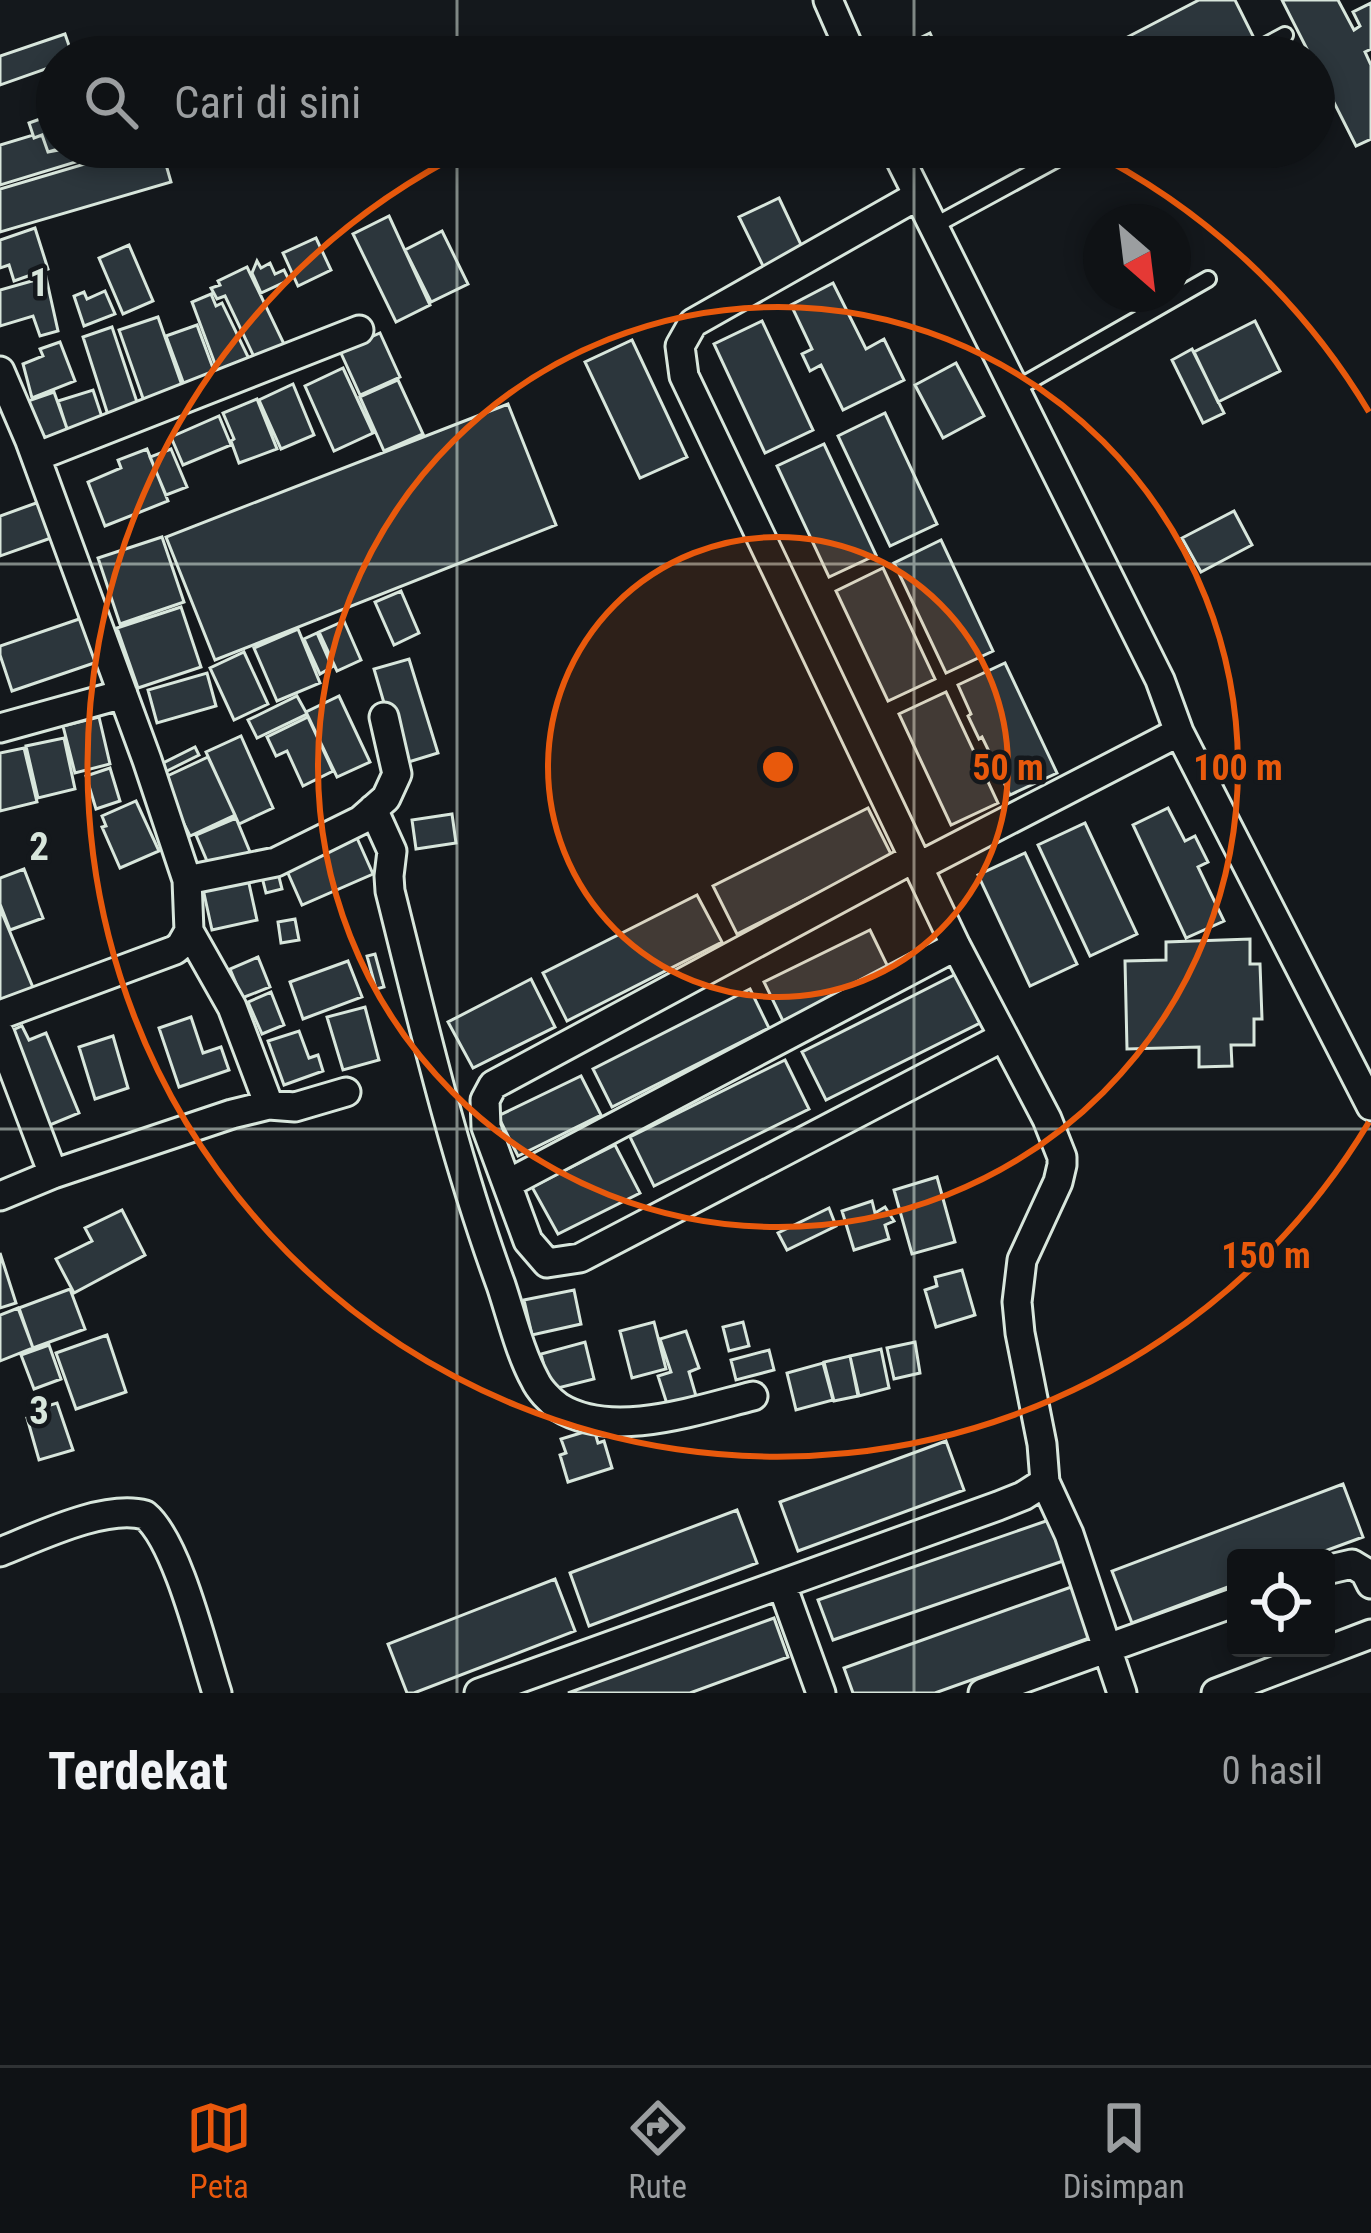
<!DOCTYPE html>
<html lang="id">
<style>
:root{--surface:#0f1215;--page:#1d2022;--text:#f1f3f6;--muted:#9b9ea0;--line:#2f3234;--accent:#ea580c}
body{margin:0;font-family:"Roboto Condensed",sans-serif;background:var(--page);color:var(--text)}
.controls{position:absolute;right:36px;bottom:36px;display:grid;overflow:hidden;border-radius:12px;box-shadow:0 6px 18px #0003}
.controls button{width:108px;height:108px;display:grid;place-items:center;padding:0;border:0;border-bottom:3px solid var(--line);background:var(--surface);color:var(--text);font:60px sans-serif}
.compass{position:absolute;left:1083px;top:204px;width:108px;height:108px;border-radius:50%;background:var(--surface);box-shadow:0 6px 18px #0003;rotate:152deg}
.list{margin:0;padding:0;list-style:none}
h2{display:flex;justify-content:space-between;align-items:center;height:156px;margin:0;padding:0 48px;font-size:51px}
h2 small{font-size:39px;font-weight:400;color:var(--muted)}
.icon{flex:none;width:66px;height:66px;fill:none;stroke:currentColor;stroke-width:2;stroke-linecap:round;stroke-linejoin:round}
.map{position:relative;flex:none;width:1371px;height:1693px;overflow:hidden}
.search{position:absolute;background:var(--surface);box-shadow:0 6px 18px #0003;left:36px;right:36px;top:36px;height:132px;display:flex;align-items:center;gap:30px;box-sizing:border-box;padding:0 42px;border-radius:66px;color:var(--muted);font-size:45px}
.sheet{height:372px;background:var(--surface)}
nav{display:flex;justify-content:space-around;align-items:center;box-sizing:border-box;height:168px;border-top:3px solid var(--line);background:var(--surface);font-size:33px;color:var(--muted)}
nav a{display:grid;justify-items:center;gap:6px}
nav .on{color:var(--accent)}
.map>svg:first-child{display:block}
.building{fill:#2c363c;stroke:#d8e6dc;stroke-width:3}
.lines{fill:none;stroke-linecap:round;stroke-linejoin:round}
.lane-casing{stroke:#d8e6dc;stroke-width:20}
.street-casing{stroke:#d8e6dc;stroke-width:33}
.lane{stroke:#14181c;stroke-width:14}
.street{stroke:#14181c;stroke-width:27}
.grid{fill:none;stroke:#d8e6dc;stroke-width:3;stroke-opacity:0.55}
.ring{fill:none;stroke:#e8590c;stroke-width:6}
.grid-label{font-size:39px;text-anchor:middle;font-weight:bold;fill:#d8e6dc;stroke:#14181c;stroke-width:9;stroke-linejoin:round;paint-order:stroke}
.centre{fill:#e8590c;stroke:#14181c;stroke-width:6}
.ring-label{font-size:36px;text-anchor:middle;font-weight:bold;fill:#e8590c;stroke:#14181c;stroke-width:9;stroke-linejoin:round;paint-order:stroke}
</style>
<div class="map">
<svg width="1371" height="1693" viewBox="0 0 1371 1693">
<rect width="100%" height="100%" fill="#14181c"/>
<!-- building -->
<path class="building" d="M1199,0h36l19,38 -37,19h-128z
M1282,0h56l16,30 6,-4 -7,-14 18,-9v46l-6,3 6,13v74l-15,7 -42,-83v-6h-3z
M930,33l11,24h-60z
M65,34l8,23h-16v8l-57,20v-29z
M57,113v34h8l-17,5 -6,-17 -8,3 -5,-15z
M33,135l1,3 8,-3 6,17 27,-5 4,14 -79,24v-40z
M142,147h19l10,35 -171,50v-43z
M997,147h35l-28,13z
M779,198l26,55 -39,19 -27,-55z
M389,216l41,89 -34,17 -43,-88z
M35,228l13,41 -34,12 -5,-16 -9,3v-28z
M442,231l26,53 -37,18 -26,-52z
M316,238l15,32 -33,16 -15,-33z
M129,245l24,56 -30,13 -24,-56z
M257,261l4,7 9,-5 5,11 9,-4 5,10 -28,13 -9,-20z
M247,267l38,79 -29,15 -31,-65 -8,3 -6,-11 9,-3 -2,-4z
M46,277l12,54 -18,5 -7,-20 -33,10v-36z
M833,283l33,66 18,-10 20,41 -61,30 -22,-45 -11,6 -8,-17 10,-5 -21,-44z
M105,291l10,23 -31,12 -10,-30 10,-4 3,7z
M211,294l5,12 6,-3 30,62 -31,15 -29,-78z
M158,317l26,74 -39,13 -26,-74z
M762,321l51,109 -48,23 -51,-109z
M1255,321l25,50 -62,31 -24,-50z
M197,325l20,54 -31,11 -20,-54z
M112,327l27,81 -30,10 -26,-81z
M380,333l20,44 -40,18 -20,-44z
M632,340l55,117 -47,21 -55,-116z
M60,342l15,39 -43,17 -9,-34 20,-8 -3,-7z
M1192,349l32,64 -21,10 -31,-63z
M956,363l28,53 -41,22 -28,-53z
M343,368l30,65 -39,18 -29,-65z
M398,380l25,54 -39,17 -24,-54z
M293,384l21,51 -33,14 -22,-49z
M93,390l11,33 -35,12 -11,-34z
M54,392l15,42 -26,10 -15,-43z
M257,399l20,50 -38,14 -8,-22 3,-2 -11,-26z
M508,404l48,121 -341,135 -49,-123z
M885,413l52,111 -47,22 -52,-110z
M219,416l12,29 -48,20 -12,-28z
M824,444l52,111 -47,22 -52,-111z
M147,449l21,52 -63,25 -17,-44 33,-14 -3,-8z
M171,449l16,38 -21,8 -16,-38z
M39,502l12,36 -51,18v-40z
M1234,511l18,34 -51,27 -19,-34z
M162,537l22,65 -64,22 -22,-66z
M941,540l52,111 -47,22 -52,-110z
M883,568l52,111 -47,22 -52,-110z
M401,591l18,42 -25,12 -19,-43z
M181,607l20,60 -63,21 -21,-60z
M85,617l15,44 -88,30 -12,-36v-9z
M344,621l17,39 -24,11 -18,-39z
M298,629l22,54 -43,18 -23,-53z
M317,633l15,34 -12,7 -16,-35z
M244,652l24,52 -34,16 -24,-52z
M409,659l29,94 -36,11 -28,-95z
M1005,663l52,110 -47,22 -28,-58 -3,2 -11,-23 3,-2 -13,-29z
M207,673l9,33 -59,17 -9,-33z
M946,692l52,111 -47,22 -52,-111z
M297,696l10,18 -50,24 -9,-18z
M339,696l31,66 -33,15 -31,-65z
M99,717l11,47 -35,9 -12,-47z
M308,717l25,54 -30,15 -16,-35 -11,5 -9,-19z
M241,736l32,72 -34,16 -33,-72z
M64,738l11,51 -37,9 -12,-52z
M195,747l4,8 -38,19 -4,-8z
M24,748l13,54 -37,9v-58z
M208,757l27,58 -45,21 -7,-14 -4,2 -16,-46z
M110,768l10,33 -24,8 -10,-33z
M136,801l23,50 -39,17 -18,-41 4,-1 -4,-10z
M868,808l24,48 -155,78 -24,-48z
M1168,808l17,33 10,-5 13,26 -10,5 26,54 -38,17 -53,-113z
M452,814l4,29 -40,6 -4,-29z
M236,818l14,34 -40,16 -14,-33z
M1085,823l52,111 -47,22 -52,-111z
M357,838l16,36 -71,31 -15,-34z
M1025,853l52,111 -47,22 -52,-111z
M24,869l19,49 -33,12 -10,-26v-26z
M278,873l4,16 -16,4 -4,-16z
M248,879l9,41 -45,10 -9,-41z
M697,895l25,47 -155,79 -24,-48z
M0,908l34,82 -34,14z
M295,919l4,21 -18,3 -3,-21z
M870,930l19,39 -106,52 -19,-39z
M1250,939v25h10l2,55h-8v26h-23l1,21 -33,1v-20l-72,2 -2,-88 41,-1v-18z
M375,954l9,33 -8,2 -9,-33z
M258,957l12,30 -28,11 -12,-29z
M348,961l14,36 -59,22 -13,-37z
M956,974l24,49 -154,77 -24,-48z
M531,979l24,48 -82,41 -25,-46z
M750,989l19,39 -157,79 -19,-38z
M271,992l13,33 -22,9 -14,-32z
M365,1007l14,53 -36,10 -16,-53z
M191,1017l12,36 18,-6 8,23 -50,17 -20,-59z
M22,1026l7,14 17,-7 33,80 -34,14 -39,-94z
M299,1031l10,27 9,-3 5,16 -39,14 -16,-44z
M113,1036l15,52 -33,11 -16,-52z
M785,1060l24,49 -155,77 -24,-49z
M581,1076l20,39 -83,41 -20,-40z
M615,1145l25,48 -82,41 -26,-47z
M937,1177l18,65 -43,12 -18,-64z
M872,1201l3,12 10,-6 9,14 -9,4 4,14 -35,11 -12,-39z
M829,1208l7,18 -49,24 -9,-17z
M122,1210l23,45 -71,38 -18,-34 36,-18 -7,-13z
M0,1253l16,50 -16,5z
M962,1270l13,45 -39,12 -11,-37 12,-4 -2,-9z
M70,1289l15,40 -52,19 -14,-40z
M574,1290l7,34 -49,11 -8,-35z
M18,1308l15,40 -33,13v-46z
M654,1322l12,47 -34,9 -12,-47z
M743,1322l6,24 -20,5 -6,-24z
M686,1331l13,37 -10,4 7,24 -29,8 -9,-28 13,-4 -11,-33z
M107,1335l19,57 -50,17 -20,-56z
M585,1342l9,37 -44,11 -9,-36z
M915,1342l5,31 -26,6 -7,-31z
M49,1345l12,34 -27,10 -13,-34z
M881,1349l8,39 -30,8 -9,-40z
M769,1350l5,20 -38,10 -5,-20z
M850,1356l8,40 -24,5 -10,-39z
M823,1363l10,37 -37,10 -9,-37z
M57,1403l16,47 -34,10 -12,-42 12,-4 -2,-5z
M594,1429l4,14 6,-2 8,27 -44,14 -8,-27 6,-2 -5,-14z
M946,1441l18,49 -166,61 -18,-49z
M1343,1484l20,53 -57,21h-70v26l-104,39 -20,-52z
M737,1510l20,53 -168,63 -19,-53z
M1049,1520l14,41 -230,79 -15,-40z
M555,1579l20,52 -161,62h-7l-19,-49z
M1074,1586l18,51 -157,56h-82l-9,-25z
M774,1618l14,39 -98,36h-122z"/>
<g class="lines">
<defs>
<path id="lane" d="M1244,57l41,-22
M932,227l147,-80
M1014,390l194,-111"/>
<path id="street" d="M828,0l25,57
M894,147l266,533 19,52 192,374
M0,371l30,70 117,319 40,120 2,51 -8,14 -6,5 -175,65
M36,457l323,-127
M0,728l123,-34
M373,809l19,42 -3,25 1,15c33,132 64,266 111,394 10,30 19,68 34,95 4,9 15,21 24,27 53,33 138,3 194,-11
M914,858l-421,227 -8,15 1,27 42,114 19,22 33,-5 423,-221
M918,867l261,-135
M187,880l89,-18 85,-42 25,-22 11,-24 -13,-57
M189,931l43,76 37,98
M0,1034l53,140
M507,1184l449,-238
M0,1196l53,-22 179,-60 37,-9 26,2 51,-15
M1045,1482l24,52 53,159
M0,1552c38,-15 105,-48 145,-37 33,27 58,135 72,178
M1326,1570l26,-6 13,8 6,12
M782,1585l39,108
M479,1693l519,-187 25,-10 22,-14 -3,-38 -22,-111 -3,-31 5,-42 36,-78 4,-17v-8l-15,-38 -91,-173 -272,-570 -4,-30 13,-23 224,-127
M983,1693l253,-91
M1216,1693l155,-59"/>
</defs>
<!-- lane casing -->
<use href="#lane" class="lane-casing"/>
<!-- street casing -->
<use href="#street" class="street-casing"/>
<!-- lane -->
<use href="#lane" class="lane"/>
<!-- street -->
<use href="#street" class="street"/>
</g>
<!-- grid -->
<path class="grid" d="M457,0v57M914,0v57M457,147v1546M914,147v1546M0,564h1371M0,1129h1371"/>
<!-- distance rings -->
<circle cx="778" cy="767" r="230" fill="#e8590c" fill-opacity=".12"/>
<g class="ring">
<circle cx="778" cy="767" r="230"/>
<circle cx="778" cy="767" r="460"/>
<path d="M1369 1122A690 690 0 1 1 470 149M1086 149A690 690 0 0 1 1369 412"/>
</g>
<g class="grid-label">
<text x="39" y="296">1</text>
<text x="39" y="860">2</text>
<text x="39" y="1424">3</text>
</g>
<circle cx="778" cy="767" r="18" class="centre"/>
<g class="ring-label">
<text x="1008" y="780">50 m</text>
<text x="1238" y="780">100 m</text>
<text x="1266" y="1268">150 m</text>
</g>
</svg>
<div class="controls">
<button><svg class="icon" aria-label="locate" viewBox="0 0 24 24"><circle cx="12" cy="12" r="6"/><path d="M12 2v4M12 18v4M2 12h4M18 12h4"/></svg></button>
</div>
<svg class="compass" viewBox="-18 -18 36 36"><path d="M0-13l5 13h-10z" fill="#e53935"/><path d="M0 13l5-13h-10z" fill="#9b9ea0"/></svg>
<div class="search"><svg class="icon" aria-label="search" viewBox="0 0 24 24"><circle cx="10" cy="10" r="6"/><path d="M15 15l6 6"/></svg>Cari di sini</div>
</div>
<section class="sheet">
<h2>Terdekat<small>0 hasil</small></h2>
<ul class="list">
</ul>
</section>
<nav>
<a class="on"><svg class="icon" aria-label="map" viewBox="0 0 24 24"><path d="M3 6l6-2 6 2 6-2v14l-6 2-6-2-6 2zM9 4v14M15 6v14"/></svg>Peta</a>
<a><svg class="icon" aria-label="directions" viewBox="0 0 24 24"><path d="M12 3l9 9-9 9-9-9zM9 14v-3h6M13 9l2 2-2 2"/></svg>Rute</a>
<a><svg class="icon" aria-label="saved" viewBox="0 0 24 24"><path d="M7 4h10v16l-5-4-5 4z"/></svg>Disimpan</a>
</nav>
